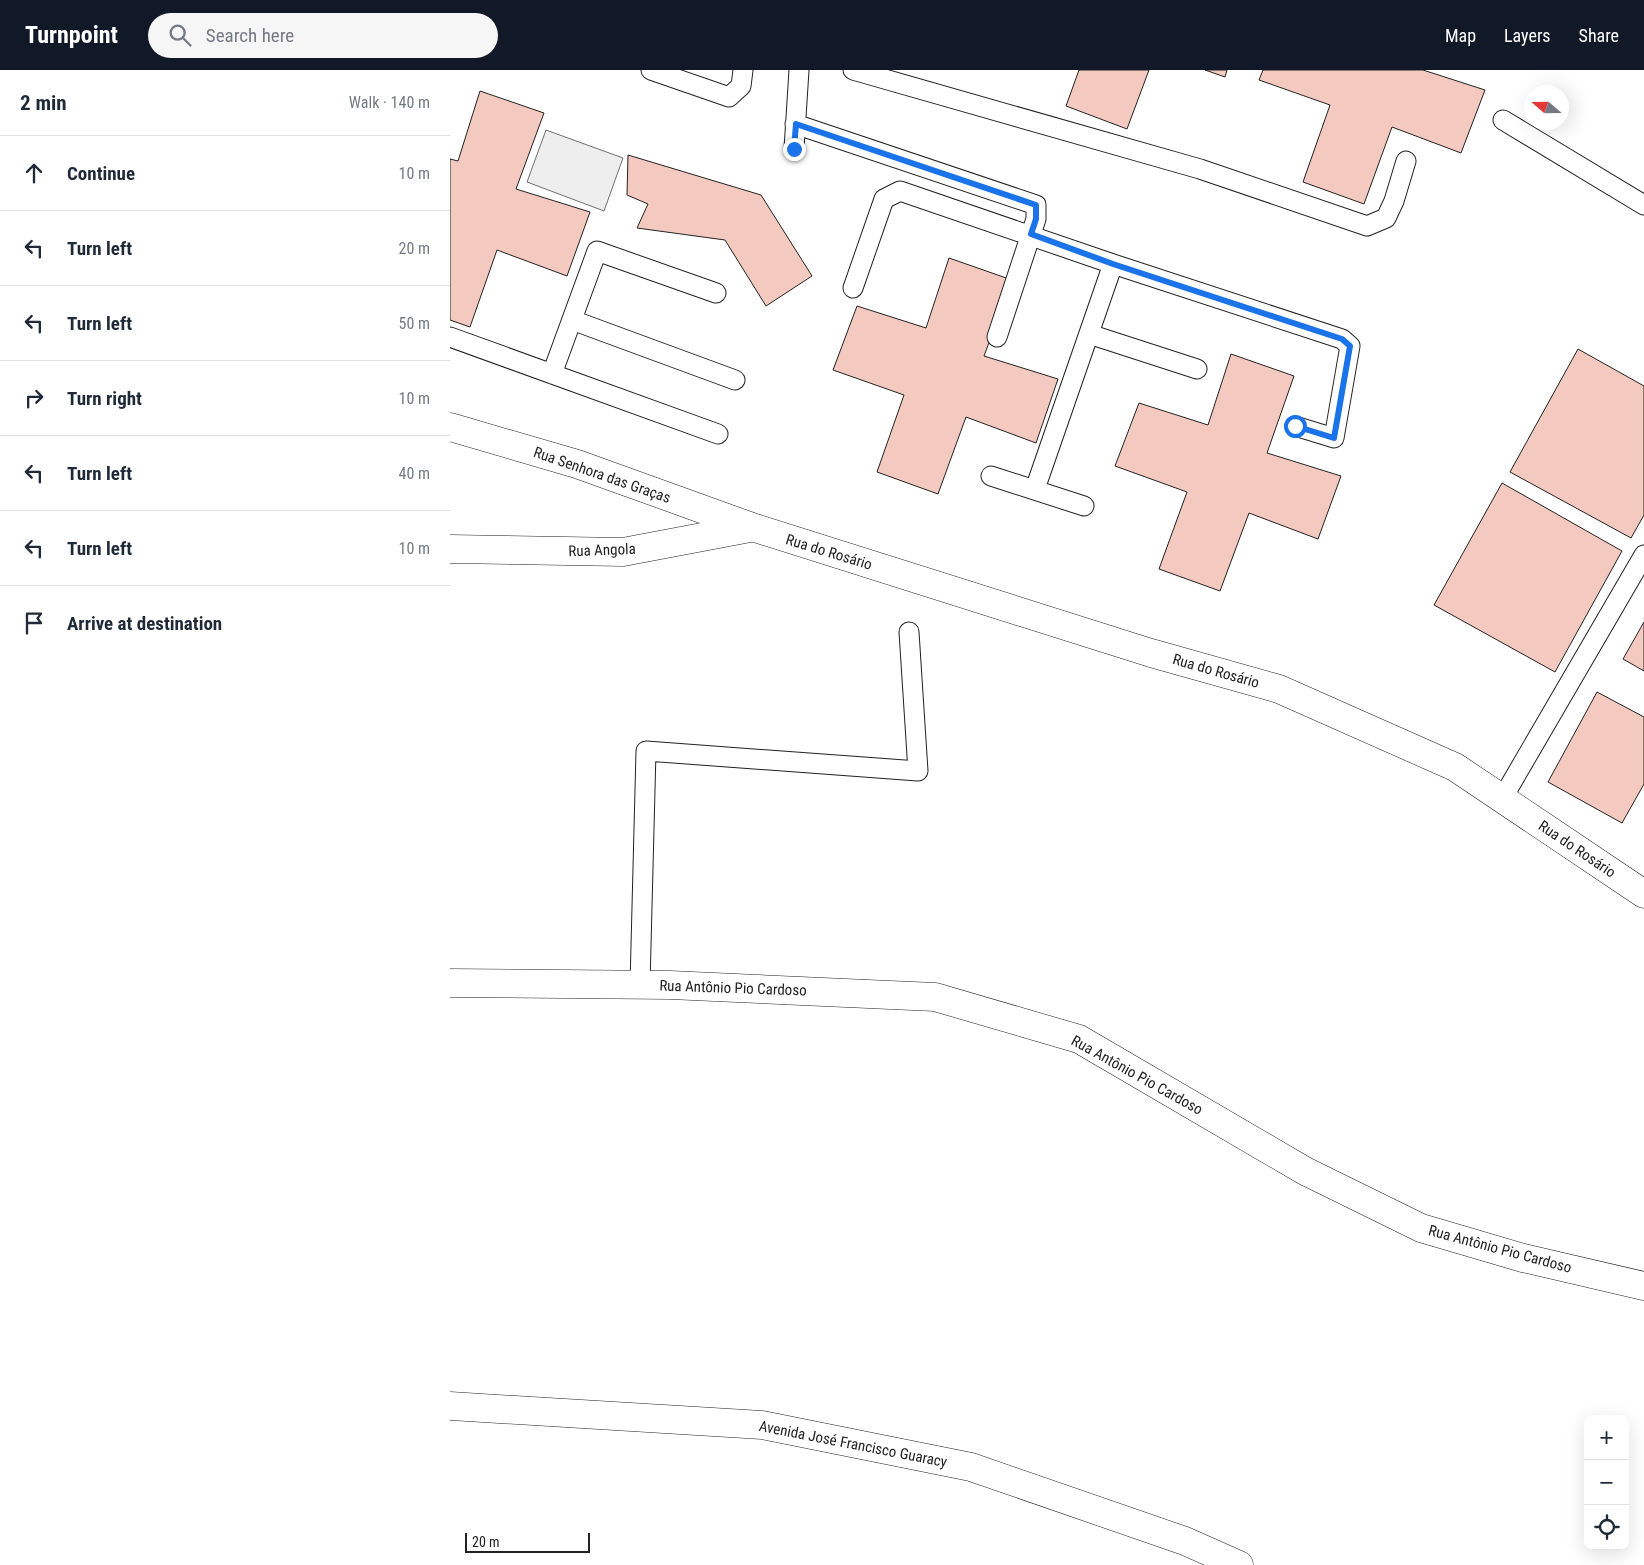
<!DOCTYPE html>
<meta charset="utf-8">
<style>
:root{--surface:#fff;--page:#f6f6f7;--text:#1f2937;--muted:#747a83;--line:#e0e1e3;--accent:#111827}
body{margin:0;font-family:"Roboto Condensed",sans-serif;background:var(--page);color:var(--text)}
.controls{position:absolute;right:15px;bottom:15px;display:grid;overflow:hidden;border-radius:10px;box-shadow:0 5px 20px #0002}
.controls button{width:45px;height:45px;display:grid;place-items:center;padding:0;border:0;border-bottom:1px solid var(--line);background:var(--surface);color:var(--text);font:25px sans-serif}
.compass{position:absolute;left:1074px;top:15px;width:45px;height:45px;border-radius:50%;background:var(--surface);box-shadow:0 5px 20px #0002;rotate:290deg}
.scale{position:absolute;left:15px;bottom:12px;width:125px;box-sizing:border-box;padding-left:5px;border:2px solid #222;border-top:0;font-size:14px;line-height:18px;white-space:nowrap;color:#222;-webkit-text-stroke:4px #fff;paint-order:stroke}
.stop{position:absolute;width:15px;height:15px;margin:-11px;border:4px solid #1a73e8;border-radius:50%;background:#fff}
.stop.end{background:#1a73e8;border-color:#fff;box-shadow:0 1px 5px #0008}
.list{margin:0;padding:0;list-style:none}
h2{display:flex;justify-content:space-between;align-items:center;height:65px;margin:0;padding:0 20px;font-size:21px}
h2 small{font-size:16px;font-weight:400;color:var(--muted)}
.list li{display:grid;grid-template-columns:32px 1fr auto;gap:15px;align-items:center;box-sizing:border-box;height:75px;padding:0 20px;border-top:1px solid var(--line)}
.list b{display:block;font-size:19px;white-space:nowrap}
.list em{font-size:16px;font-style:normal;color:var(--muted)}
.icon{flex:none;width:28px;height:28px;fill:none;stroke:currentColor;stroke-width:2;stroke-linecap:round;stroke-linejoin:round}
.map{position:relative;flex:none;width:1194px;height:1495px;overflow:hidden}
header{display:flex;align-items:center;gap:30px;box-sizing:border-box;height:70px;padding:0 25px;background:var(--accent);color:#fff}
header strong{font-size:24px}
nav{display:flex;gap:28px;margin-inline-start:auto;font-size:18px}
.search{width:350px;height:45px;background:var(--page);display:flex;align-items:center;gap:12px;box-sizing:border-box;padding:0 18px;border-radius:28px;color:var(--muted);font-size:19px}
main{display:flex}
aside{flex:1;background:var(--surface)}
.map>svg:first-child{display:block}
.green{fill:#eee;stroke:#6f6f6f}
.building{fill:#f3c9c0;stroke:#222}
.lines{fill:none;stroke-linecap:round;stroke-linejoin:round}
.service-casing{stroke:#222;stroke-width:21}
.minor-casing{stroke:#222;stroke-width:29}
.tertiary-casing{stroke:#222;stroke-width:29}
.service{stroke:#fff;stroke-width:19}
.minor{stroke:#fff;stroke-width:28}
.tertiary{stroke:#fff;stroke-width:28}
.route{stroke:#1a73e8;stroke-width:6}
.labels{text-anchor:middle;stroke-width:4;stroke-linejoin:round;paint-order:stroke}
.street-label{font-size:15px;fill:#222;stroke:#fff}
</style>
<header>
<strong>Turnpoint</strong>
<div class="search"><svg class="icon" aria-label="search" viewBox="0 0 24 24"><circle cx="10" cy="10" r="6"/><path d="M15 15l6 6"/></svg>Search here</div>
<nav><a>Map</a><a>Layers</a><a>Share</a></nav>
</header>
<main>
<aside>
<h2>2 min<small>Walk · 140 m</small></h2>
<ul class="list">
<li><svg class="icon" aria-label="ahead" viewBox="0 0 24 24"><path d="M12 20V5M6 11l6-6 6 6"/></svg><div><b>Continue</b></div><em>10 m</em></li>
<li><svg class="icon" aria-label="left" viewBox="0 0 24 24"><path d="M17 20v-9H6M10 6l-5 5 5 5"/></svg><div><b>Turn left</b></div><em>20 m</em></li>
<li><svg class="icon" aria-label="left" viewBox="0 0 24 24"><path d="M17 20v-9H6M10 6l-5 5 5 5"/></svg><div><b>Turn left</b></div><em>50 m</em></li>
<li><svg class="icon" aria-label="right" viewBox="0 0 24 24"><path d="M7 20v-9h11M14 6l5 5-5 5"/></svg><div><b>Turn right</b></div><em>10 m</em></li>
<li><svg class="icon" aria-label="left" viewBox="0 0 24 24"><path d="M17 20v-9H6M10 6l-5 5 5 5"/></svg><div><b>Turn left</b></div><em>40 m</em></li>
<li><svg class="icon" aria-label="left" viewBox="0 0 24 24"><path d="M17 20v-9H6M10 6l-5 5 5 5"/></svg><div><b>Turn left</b></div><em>10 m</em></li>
<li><svg class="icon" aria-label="arrive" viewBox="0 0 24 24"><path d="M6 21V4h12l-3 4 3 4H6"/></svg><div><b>Arrive at destination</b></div></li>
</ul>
</aside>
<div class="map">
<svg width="1194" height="1495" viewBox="0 0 1194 1495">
<rect width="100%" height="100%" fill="#fff"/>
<!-- green -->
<path class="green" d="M96,60l77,28 -19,53 -77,-29z"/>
<!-- building -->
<path class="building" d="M629,0h70l-22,59 -61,-23z
M755,0h22l-2,7z
M813,0h160l62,20 -24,63 -69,-26 -28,77 -61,-22 27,-77 -71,-25z
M30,21l64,22 -28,76 74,23 -23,64 -70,-26 -27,77 -20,-7v-161l8,2z
M178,85l133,40 51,81 -46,30 -41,-66 -88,-12 11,-24 -21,-9z
M499,188l63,22 -28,76 74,23 -22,64 -70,-26 -28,77 -61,-22 27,-77 -71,-25 24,-64 69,22z
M1128,279l66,37v129l-13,23 -121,-66z
M781,284l63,22 -27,77 74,23 -23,63 -69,-26 -29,78 -61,-22 28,-77 -72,-26 24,-63 69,22z
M1052,413l120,68 -67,121 -121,-67z
M1194,552v49l-21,-12z
M1147,622l47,25v67l-22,39 -74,-41z"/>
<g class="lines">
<defs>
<path id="service" d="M201,0l78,27 12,-11 2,-16
M403,0l347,99 167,57 19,-8 8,-17 12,-40
M1053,50l141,85
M345,54l241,81v14l-39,118
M344,79l5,-79
M403,218l31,-89 16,-8 213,73 229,75 8,7 -16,92 -39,-12
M122,250l163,60
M639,264l108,35
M0,267l268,97
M102,304l45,-123 119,42
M541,406l93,30
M585,419l78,-225
M1052,729l142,-244
M190,915l6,-234 272,20 -9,-139"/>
<path id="minor" d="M0,913l220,2 265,12 144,42 226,132 116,57 102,30 121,28
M0,1336l312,19 209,42 214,74 54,24"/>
<path id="tertiary" d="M0,357l127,37 175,63 399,126 128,36 176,78 189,127
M0,479l173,3 127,-24"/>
</defs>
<!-- service casing -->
<use href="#service" class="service-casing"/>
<!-- minor casing -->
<use href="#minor" class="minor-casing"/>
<!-- tertiary casing -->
<use href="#tertiary" class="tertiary-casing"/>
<!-- service -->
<use href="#service" class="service"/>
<!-- minor -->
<use href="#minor" class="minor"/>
<!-- tertiary -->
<use href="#tertiary" class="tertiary"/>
</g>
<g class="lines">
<!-- route -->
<path class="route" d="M344,79l2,-25 240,81v14l-5,15 82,30 229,75 8,7 -16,92 -39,-12"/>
</g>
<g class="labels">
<!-- street labels -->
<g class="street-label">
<text transform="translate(152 405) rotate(19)" y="5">Rua Senhora das Graças</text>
<text transform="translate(152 480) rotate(-2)" y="5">Rua Angola</text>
<text transform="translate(379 482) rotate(17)" y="5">Rua do Rosário</text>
<text transform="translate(766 601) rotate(16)" y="5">Rua do Rosário</text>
<text transform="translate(1127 779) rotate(34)" y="5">Rua do Rosário</text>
<text transform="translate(283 918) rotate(2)" y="5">Rua Antônio Pio Cardoso</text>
<text transform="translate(687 1005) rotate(29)" y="5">Rua Antônio Pio Cardoso</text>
<text transform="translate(1050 1179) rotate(15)" y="5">Rua Antônio Pio Cardoso</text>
<text transform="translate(403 1374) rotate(11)" y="5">Avenida José Francisco Guaracy</text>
</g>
</g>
</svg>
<div class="controls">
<button>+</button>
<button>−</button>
<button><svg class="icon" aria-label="locate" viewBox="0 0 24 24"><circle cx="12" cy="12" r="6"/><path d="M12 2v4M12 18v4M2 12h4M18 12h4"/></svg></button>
</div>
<svg class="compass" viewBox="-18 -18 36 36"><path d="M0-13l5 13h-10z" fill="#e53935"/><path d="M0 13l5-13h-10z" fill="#747a83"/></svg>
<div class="scale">20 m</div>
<div class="stop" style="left:845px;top:356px"></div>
<div class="stop end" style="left:344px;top:79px"></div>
</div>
</main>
